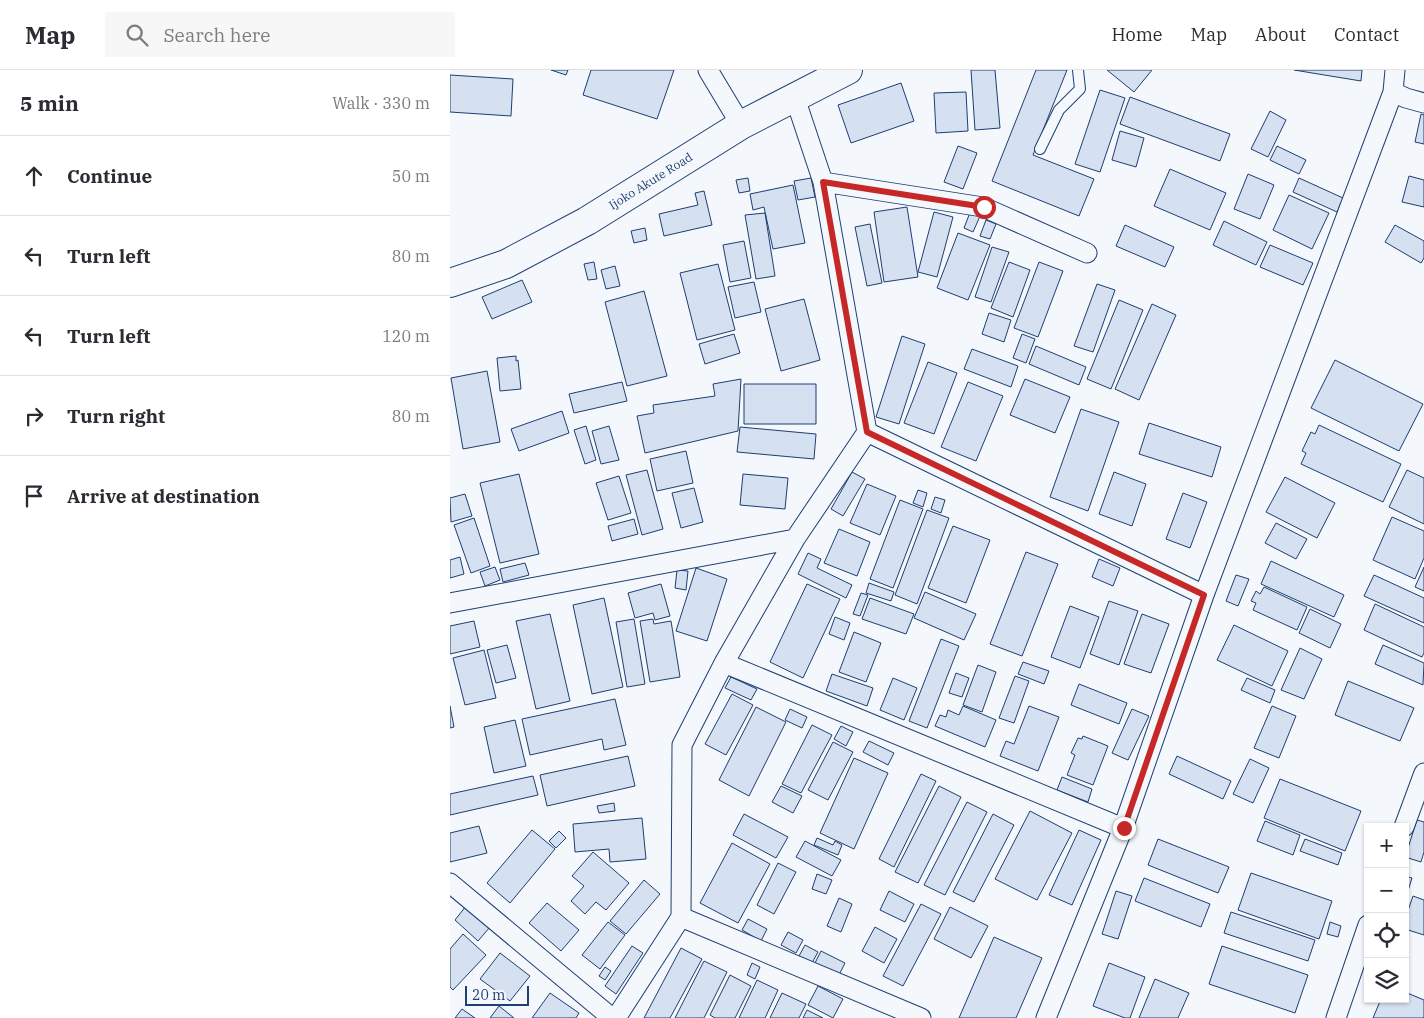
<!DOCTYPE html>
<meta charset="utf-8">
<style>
:root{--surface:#fff;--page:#f7f7f7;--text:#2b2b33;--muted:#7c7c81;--line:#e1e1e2}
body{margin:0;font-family:"IBM Plex Serif",serif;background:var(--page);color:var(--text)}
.controls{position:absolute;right:15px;bottom:15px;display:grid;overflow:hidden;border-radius:0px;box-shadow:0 1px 4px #0004}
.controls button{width:45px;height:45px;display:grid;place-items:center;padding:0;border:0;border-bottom:1px solid var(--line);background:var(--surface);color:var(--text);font:25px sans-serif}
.scale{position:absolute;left:15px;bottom:12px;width:64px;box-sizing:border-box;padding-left:5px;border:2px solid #1d3f73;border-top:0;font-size:14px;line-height:18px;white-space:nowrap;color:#1d3f73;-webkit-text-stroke:4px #f4f7fb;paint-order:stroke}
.stop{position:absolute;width:15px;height:15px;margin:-11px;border:4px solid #c62828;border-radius:50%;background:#fff}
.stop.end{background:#c62828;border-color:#fff;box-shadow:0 1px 5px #0008}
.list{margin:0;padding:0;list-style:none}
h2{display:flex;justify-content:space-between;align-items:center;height:65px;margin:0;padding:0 20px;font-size:21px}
h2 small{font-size:16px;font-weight:400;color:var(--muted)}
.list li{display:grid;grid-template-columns:32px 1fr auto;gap:15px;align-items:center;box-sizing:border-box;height:80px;padding:0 20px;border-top:1px solid var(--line)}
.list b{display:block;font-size:19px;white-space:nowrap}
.list em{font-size:16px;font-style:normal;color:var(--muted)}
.icon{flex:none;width:28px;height:28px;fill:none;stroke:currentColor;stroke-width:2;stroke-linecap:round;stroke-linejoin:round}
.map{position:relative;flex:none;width:974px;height:948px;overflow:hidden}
header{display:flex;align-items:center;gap:30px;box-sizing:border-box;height:70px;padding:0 25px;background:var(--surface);border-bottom:1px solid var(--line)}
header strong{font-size:24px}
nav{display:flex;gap:28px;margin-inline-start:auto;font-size:18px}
.search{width:350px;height:45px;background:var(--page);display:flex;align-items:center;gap:12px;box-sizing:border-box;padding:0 18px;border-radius:0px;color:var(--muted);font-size:19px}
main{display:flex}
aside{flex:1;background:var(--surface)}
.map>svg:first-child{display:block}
.building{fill:#d5e0f0;stroke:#1d3f73}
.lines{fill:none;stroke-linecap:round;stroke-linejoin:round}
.service-casing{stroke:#1d3f73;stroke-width:12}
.minor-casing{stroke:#1d3f73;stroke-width:21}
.secondary-casing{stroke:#1d3f73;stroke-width:30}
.service{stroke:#f4f7fb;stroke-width:10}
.minor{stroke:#f4f7fb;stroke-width:19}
.secondary{stroke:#f4f7fb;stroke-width:28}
.route{stroke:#c62828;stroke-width:6}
.labels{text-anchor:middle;stroke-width:4;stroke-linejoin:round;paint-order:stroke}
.street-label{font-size:12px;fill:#1d3f73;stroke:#f4f7fb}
</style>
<header>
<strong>Map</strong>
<div class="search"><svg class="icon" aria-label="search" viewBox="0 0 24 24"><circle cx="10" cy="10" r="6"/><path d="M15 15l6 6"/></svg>Search here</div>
<nav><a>Home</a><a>Map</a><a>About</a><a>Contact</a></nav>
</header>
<main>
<aside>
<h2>5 min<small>Walk · 330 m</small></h2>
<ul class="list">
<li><svg class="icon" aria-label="ahead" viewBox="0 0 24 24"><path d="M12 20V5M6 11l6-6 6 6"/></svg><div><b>Continue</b></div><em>50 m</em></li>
<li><svg class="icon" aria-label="left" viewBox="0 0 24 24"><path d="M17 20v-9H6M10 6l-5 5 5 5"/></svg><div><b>Turn left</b></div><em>80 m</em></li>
<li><svg class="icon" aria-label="left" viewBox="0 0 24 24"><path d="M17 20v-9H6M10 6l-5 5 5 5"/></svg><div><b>Turn left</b></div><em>120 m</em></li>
<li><svg class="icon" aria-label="right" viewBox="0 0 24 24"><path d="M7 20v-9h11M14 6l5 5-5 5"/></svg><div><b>Turn right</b></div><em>80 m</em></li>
<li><svg class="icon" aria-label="arrive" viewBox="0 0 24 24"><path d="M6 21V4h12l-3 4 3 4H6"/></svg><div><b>Arrive at destination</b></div></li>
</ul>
</aside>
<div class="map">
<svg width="974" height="948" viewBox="0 0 974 948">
<rect width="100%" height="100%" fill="#f4f7fb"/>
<!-- building -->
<path class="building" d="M101,0h17l-2,5z
M141,0h83l-17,49 -74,-24z
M521,0h24l5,58 -25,2z
M586,0h31l-34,85 61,24 -15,37 -87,-35z
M657,0h45l-18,22z
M844,0h68l-1,11z
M0,5l63,4 -2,37 -61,-4z
M451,13l13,38 -63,22 -13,-38z
M650,20l25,8 -25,74 -25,-8z
M516,22l2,39 -32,2 -2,-40z
M680,27l100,37 -10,27 -100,-37z
M820,41l16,9 -18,37 -17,-8z
M971,44l3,1v29l-9,-2z
M670,61l24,7 -8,29 -24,-7z
M508,76l19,7 -14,36 -19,-7z
M827,76l29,14 -7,14 -29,-14z
M720,99l56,24 -16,37 -56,-24z
M798,104l26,11 -14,34 -26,-10z
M959,106l15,4v27l-22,-5z
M298,108l2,13 -11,2 -3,-13z
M361,108l4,19 -17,3 -4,-19z
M849,108l44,20 -6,14 -44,-20z
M343,115l12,58 -32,6 -9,-42 -11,3 -3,-16z
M254,121l8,34 -48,11 -5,-22 39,-9 -3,-12z
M839,125l40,18 -17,36 -39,-19z
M457,137l11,70 -34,5 -10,-70z
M521,140l10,4 -8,18 -9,-4z
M484,142l19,5 -16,60 -19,-5z
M315,143l10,63 -19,3 -11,-64z
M536,150l10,4 -6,15 -10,-3z
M774,151l43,21 -11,23 -43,-20z
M420,154l12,59 -15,3 -12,-59z
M675,155l49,22 -9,20 -49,-21z
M945,155l29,16v17l-3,5 -36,-21z
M195,158l2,12 -13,3 -3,-12z
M508,163l32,12 -22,55 -31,-12z
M294,171l7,37 -21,4 -7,-37z
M820,175l43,18 -10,22 -43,-18z
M542,177l17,5 -18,50 -16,-5z
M144,192l3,17 -9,1 -4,-16z
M559,192l21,8 -17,47 -22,-9z
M589,192l24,9 -25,66 -24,-9z
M268,194l17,66 -38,10 -17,-67z
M165,196l5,20 -14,3 -5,-19z
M72,210l10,22 -40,17 -10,-22z
M304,212l7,30 -26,6 -7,-31z
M647,214l18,6 -22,62 -19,-6z
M194,221l23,85 -40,10 -22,-84z
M354,229l16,61 -39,11 -16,-62z
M669,230l24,10 -32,79 -24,-10z
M702,234l24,11 -37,85 -24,-11z
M539,243l22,7 -7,22 -22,-8z
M284,264l6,19 -35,11 -6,-20z
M572,264l13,5 -9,24 -13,-5z
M452,266l23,8 -26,80 -23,-7z
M586,276l50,21 -7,18 -50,-21z
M522,279l46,17 -7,21 -47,-18z
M66,286v5l2,-1 3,29 -21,2 -3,-33z
M885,290l88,44 -24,47 -88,-43z
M478,292l29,11 -23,61 -30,-11z
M37,301l13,71 -37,7 -12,-71z
M291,309l-3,52 -93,22 -8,-37 17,-3 -1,-8 62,-9 -2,-12z
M575,309l45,18 -15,36 -45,-18z
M172,312l5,19 -53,12 -5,-19z
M518,312l35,14 -27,65 -35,-14z
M294,314h72v40h-72z
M631,339l38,13 -31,89 -38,-14z
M112,341l7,22 -50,18 -8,-22z
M699,353l72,24 -9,30 -73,-23z
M869,355l82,39 -18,38 -82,-38 5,-11 -4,-2 9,-19 4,2z
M136,356l10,34 -11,4 -11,-34z
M159,356l10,34 -18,4 -9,-33z
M290,357l76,7 -2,25 -77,-7z
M236,381l7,32 -36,8 -7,-32z
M197,400l16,59 -21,6 -16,-60z
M957,400l17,8v46l-35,-17z
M402,402l13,7 -22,37 -12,-7z
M664,402l32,12 -14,42 -33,-12z
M69,404l20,80 -39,9 -20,-80z
M293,404l45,4 -3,31 -45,-4z
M169,406l12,37 -23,7 -12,-37z
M835,407l50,26 -18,35 -51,-26z
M417,414l29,12 -16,39 -30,-12z
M244,418l9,34 -22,6 -9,-35z
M468,420l9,3 -4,14 -10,-4z
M733,423l24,9 -17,46 -24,-9z
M15,424l7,22 -21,6 -1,-24z
M485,427l10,3 -4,13 -10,-4z
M450,430l23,9 -30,79 -23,-9z
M477,440l22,8 -32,86 -22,-9z
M942,447l32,14v27l-9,21 -42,-19z
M24,448l16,48 -19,7 -17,-48z
M184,449l4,15 -26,7 -4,-15z
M826,453l31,16 -11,20 -31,-16z
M503,456l37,14 -24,63 -38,-15z
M389,459l31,13 -13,34 -33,-13z
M576,482l32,12 -36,92 -32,-12z
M358,483l13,6 -4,9 35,17 -6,13 -48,-24z
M10,487l4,17 -14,4v-18z
M649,489l21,9 -7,18 -21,-9z
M821,491l73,34 -10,22 -73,-33z
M75,493l4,12 -26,7 -3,-13z
M45,497l5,13 -15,6 -5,-14z
M974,497v24l-9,-4z
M246,498l31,11 -20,62 -31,-10z
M227,500l11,1 -2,19 -11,-2z
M786,505l13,4 -11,27 -12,-5z
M924,505l50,23v25l-60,-27z
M419,513l25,9 -3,9 -25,-8z
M211,514l9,32 -15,4 -2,-7 -18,5 -7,-25z
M357,514l33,15 -37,79 -33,-16z
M814,517l43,20 -10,23 -44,-20 3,-7 -5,-2 5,-10 4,3z
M475,522l51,22 -12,26 -50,-22z
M411,523l7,2 -8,21 -7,-2z
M154,528l19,89 -31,7 -19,-89z
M420,528l44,16 -8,20 -44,-15z
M659,531l29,10 -19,54 -29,-11z
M925,534l49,23v26l-2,4 -58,-27z
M620,536l29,11 -19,51 -29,-11z
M860,539l31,15 -11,24 -31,-15z
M100,544l20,87 -34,8 -20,-88z
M692,544l27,10 -18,49 -27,-9z
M385,547l15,6 -6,17 -15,-6z
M184,549l11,65 -18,3 -11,-65z
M203,549l1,5 17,-3 9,56 -30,5 -10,-61z
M24,551l6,26 -30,7v-28z
M784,555l54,26 -16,35 -55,-26z
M404,562l27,11 -15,39 -27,-10z
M491,569l18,7 -32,82 -18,-7z
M57,575l9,33 -20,5 -9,-33z
M933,575l41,18 -1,22 -48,-21z
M850,578l22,11 -18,40 -23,-9z
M34,580l12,48 -31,7 -12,-47z
M573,592l26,9 -5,13 -26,-10z
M528,595l18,7 -14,40 -19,-7z
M506,603l13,5 -7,19 -13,-4z
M382,604l41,14 -6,18 -41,-15z
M565,606l14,5 -15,42 -15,-5z
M281,607l26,12 -6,11 -26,-12z
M443,608l24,10 -13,32 -24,-10z
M797,608l28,12 -5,13 -29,-13z
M898,611l66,27 -14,33 -65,-26z
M629,614l48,19 -8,21 -48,-19z
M282,624l21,11 -27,50 -21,-11z
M165,629l11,46 -22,5 -2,-11 -72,16 -8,-36z
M0,636l4,21 -4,1z
M513,636l33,14 -11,27 -50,-21 5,-11 6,2 2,-7 11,5z
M579,636l30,11 -21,54 -38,-15 6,-15 8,3z
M822,636l24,10 -17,42 -25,-10z
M306,637l30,15 -37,74 -30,-16z
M340,639l17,8 -5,11 -17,-8z
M682,639l17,7 -21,44 -16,-7z
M65,650l11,46 -32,7 -10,-46z
M362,655l20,10 -31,58 -19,-9z
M391,656l12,6 -7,14 -12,-7z
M633,666l25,10 -15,39 -26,-10 8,-20 -4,-2 7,-15 4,1z
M419,671l25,12 -6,12 -25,-13z
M383,672l20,10 -25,48 -20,-10z
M178,686l7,30 -88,20 -7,-31z
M727,686l54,25 -8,18 -54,-25z
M404,688l34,15 -34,76 -34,-16z
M800,689l19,9 -16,35 -20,-9z
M471,704l15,7 -42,86 -15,-8z
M83,706l5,19 -88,20v-21z
M612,707l30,12 -4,13 -31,-12z
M830,709l81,32 -16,40 -81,-33z
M331,716l21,10 -9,17 -21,-11z
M489,716l22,11 -43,86 -23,-11z
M517,732l20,10 -42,83 -21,-10z
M164,733l1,8 -16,2 -2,-7z
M580,741l42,22 -35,67 -42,-21z
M294,744l44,23 -12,21 -43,-23z
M543,744l21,11 -40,77 -21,-10z
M192,748l4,41 -36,3 -1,-13 -34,3 -2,-28z
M967,750l7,2v30l-3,10 -16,-5z
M815,751l35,14 -7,20 -36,-14z
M29,756l8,27 -37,9v-29z
M82,760l23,19 -45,54 -23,-20z
M629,760l22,10 -29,65 -23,-10z
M109,761l7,7 -10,10 -7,-7z
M367,768l16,7 2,-4 7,4 -4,10 -24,-10z
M708,769l71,28 -11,26 -70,-28z
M855,769l37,14 -4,12 -38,-14z
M355,771l36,19 -9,16 -36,-19z
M282,773l38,21 -32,59 -38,-20z
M143,782l36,31 -23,27 -10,-8 -11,12 -14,-13 13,-15 -12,-10z
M328,793l18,9 -22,42 -17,-9z
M801,803l81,28 -13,38 -81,-29z
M367,804l15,6 -6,14 -14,-5z
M955,806l7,2 -7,22z
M694,808l66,26 -9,23 -66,-26z
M194,810l16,14 -34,40 -16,-13z
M439,821l25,13 -9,18 -25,-12z
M666,821l16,5 -14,43 -16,-5z
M963,826l11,4v35l-19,-6v-10z
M389,828l13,6 -11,28 -14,-6z
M97,833l32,27 -18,21 -32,-28z
M471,834l20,10 -38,72 -20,-10z
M16,836l24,21 -12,14 -23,-21z
M500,837l38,19 -17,32 -37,-19z
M781,842l84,28 -7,21 -84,-28z
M298,849l19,10 -6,12 -19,-11z
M158,852l17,13 -25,34 -18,-14z
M880,852l11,4 -3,11 -11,-3z
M425,857l22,12 -13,24 -22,-12z
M338,862l15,8 -7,13 -15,-8z
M13,864l23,21 -33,35 -3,-3v-38z
M544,867l48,21 -26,60h-57z
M355,875l13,7 -6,11 -13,-7z
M182,876l11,7 -27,41 -11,-8z
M772,876l86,29 -13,38 -86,-29z
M231,878l21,11 -32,59h-26z
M371,881l24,12 -6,12 -24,-12z
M50,883l30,23 -20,25 -30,-22z
M254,891l23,11 -23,46h-29z
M302,893l8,4 -5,12 -8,-4z
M659,893l36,14 -15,41h-5l-32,-12z
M155,897l6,4 -6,9 -6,-4z
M280,905l21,11 -16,32h-20l-5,-3z
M705,909l34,14 -11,25h-39z
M307,910l21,10 -13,28h-26z
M368,916l25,13 -10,19 -25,-13z
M955,922l19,8v18h-51l8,-19h24z
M100,923l29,20 -3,5h-44z
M332,923l24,11 -7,14h-29z
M49,936l15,12h-24z
M12,939l13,9h-20z
M357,940l16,8h-20z"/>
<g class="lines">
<defs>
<path id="service" d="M590,79l19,-39 21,-21 -2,-19"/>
<path id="minor" d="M258,0l33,55
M943,22l13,6 18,5
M373,112l160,25 104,46
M417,362l337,163
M0,533l345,-64
M274,593l399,165
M954,757l20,-54
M0,813l162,135
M231,847l240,101
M166,948l65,-101 1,-172 42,-82 71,-124 72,-107 -44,-250 -28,-84
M596,948l77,-190 81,-233 189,-503 2,-22
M886,948l32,-93"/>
<g id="secondary">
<path id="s1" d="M0,213l56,-19 81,-43 154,-96 107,-55"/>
</g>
</defs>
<!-- service casing -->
<use href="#service" class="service-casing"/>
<!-- minor casing -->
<use href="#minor" class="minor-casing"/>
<!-- secondary casing -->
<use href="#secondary" class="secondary-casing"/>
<!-- service -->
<use href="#service" class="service"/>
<!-- minor -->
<use href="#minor" class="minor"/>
<!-- secondary -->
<use href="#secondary" class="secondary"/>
</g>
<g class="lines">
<!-- route -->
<path class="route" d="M534,137l-161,-25 44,250 337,163 -80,233"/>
</g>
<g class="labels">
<!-- street labels -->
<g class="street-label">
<text dy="4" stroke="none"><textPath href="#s1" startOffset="226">Ijoko Akute Road</textPath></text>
</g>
</g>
</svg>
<div class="controls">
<button>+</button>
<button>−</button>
<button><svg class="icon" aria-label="locate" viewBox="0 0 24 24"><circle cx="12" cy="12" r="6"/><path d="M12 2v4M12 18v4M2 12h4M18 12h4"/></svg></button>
<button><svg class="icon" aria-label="layers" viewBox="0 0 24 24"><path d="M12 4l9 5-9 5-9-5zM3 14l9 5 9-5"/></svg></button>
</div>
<div class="scale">20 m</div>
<div class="stop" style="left:534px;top:137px"></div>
<div class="stop end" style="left:674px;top:758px"></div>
</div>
</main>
